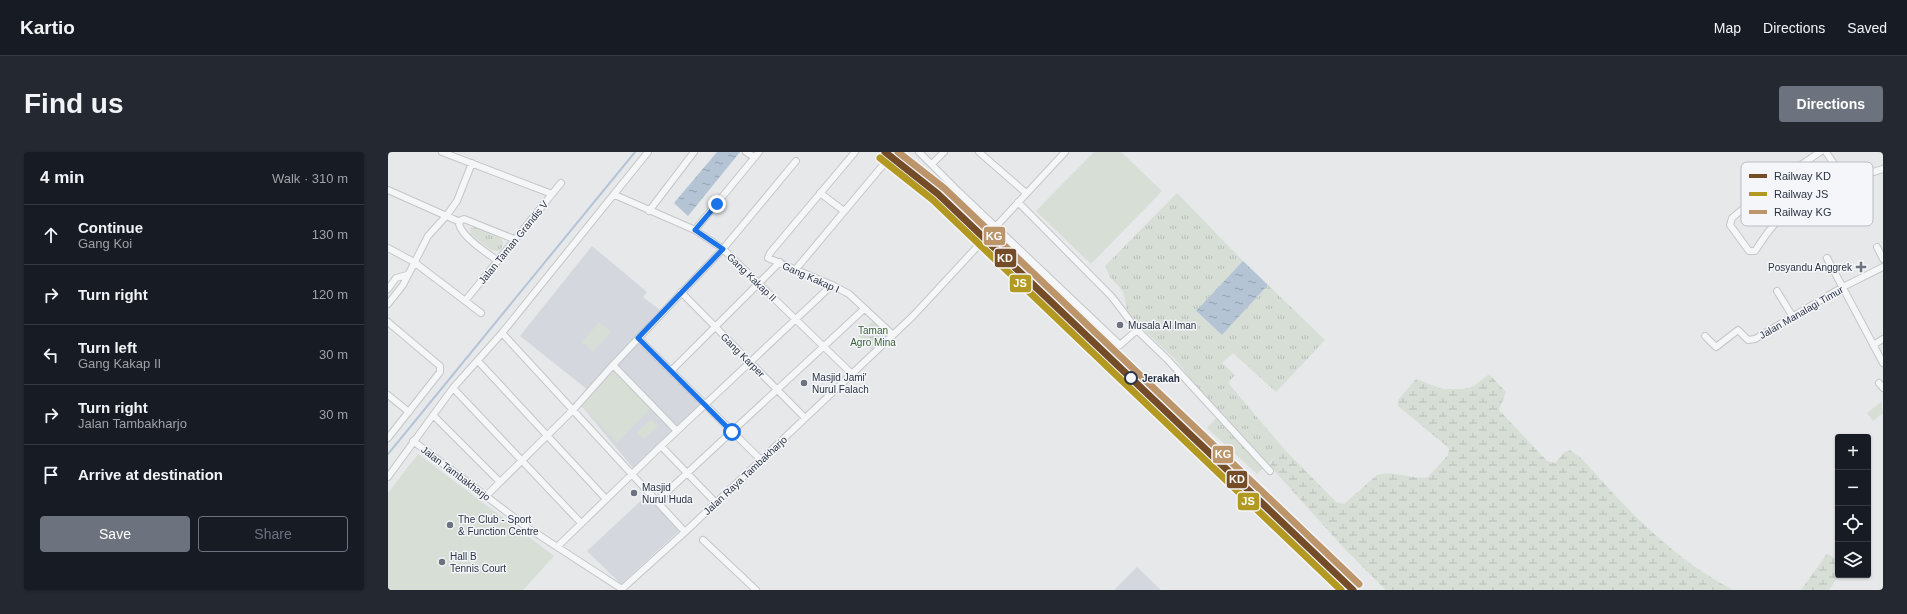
<!DOCTYPE html>
<meta charset="utf-8">
<style>
:root{--surface:#171b24;--page:#242831;--text:#f1f3f6;--muted:#9ea1a6;--line:#363941;--accent:#6c737f}
body{margin:0;font-family:Arial,sans-serif;background:var(--page);color:var(--text)}
.controls{position:absolute;right:12px;bottom:12px;display:grid;overflow:hidden;border-radius:4px;box-shadow:0 1px 3px #0004}
.controls button{width:36px;height:36px;display:grid;place-items:center;padding:0;border:0;border-bottom:1px solid var(--line);background:var(--surface);color:var(--text);font:20px sans-serif}
.stop{position:absolute;width:12px;height:12px;margin:-9px;border:3px solid #1a73e8;border-radius:50%;background:#fff}
.stop.end{background:#1a73e8;border-color:#fff;box-shadow:0 1px 4px #0008}
.list{margin:0;padding:0;list-style:none}
h2{display:flex;justify-content:space-between;align-items:center;height:52px;margin:0;padding:0 16px;font-size:17px}
h2 small{font-size:13px;font-weight:400;color:var(--muted)}
.list li{display:grid;grid-template-columns:26px 1fr auto;gap:12px;align-items:center;box-sizing:border-box;height:60px;padding:0 16px;border-top:1px solid var(--line)}
.list b{display:block;font-size:15px;white-space:nowrap}
.list p{margin:0;font-size:13px;white-space:nowrap;color:var(--muted)}
.list em{font-size:13px;font-style:normal;color:var(--muted)}
.actions{display:flex;gap:8px;padding:12px 16px}
.actions a{flex:1;padding:9px 0;border:1px solid var(--accent);border-radius:4px;text-align:center;font-size:14px;color:var(--accent)}
.actions .main{background:var(--accent);color:#fff}
.icon{flex:none;width:22px;height:22px;fill:none;stroke:currentColor;stroke-width:2;stroke-linecap:round;stroke-linejoin:round}
.map{position:relative;flex:none;width:1495px;height:438px;overflow:hidden;border-radius:4px}
header{display:flex;align-items:center;gap:24px;box-sizing:border-box;height:56px;padding:0 20px;background:var(--surface);border-bottom:1px solid var(--line)}
header strong{font-size:19px}
nav{display:flex;gap:22px;margin-inline-start:auto;font-size:14px}
.intro{display:flex;align-items:center;justify-content:space-between;box-sizing:border-box;height:96px;padding:0 24px}
h1{margin:0;font-size:28px}
.button{padding:10px 18px;border-radius:4px;background:var(--accent);color:#fff;font-size:14px;font-weight:700}
main{display:flex;gap:24px;padding:0 24px}
aside{flex:1;background:var(--surface);border-radius:4px;box-shadow:0 1px 3px #0004}
.map>svg:first-child{display:block}
.built{fill:#d4d7dd}
.grass{fill:url(#grass-tufts)}
.wetland{fill:url(#wetland-marsh)}
.garden{fill:#d6ded6}
.water{fill:url(#water-ripples)}
.lines{fill:none;stroke-linecap:round;stroke-linejoin:round}
.stream{stroke:#b4c4d5;stroke-width:2}
.street-casing{stroke:#c4c6c8;stroke-width:8}
.street{stroke:#f5f6f7;stroke-width:6}
.rail-1-casing{stroke:#f4f6f9;stroke-width:10}
.rail-2-casing{stroke:#f4f6f9;stroke-width:10}
.rail-3-casing{stroke:#f4f6f9;stroke-width:10}
.rail-1{stroke:#744c28;stroke-width:7}
.rail-2{stroke:#b39821;stroke-width:7}
.rail-3{stroke:#bc956a;stroke-width:7}
.route{stroke:#1a73e8;stroke-width:5}
.poi-dot{fill:#6c737f;stroke:#f4f6f9;stroke-width:1.5}
.stop-dot{fill:#f4f6f9;stroke:#2b3445;stroke-width:2}
.labels{text-anchor:middle;stroke-width:3;stroke-linejoin:round;paint-order:stroke}
.street-label{font-size:10px;fill:#2b3445;stroke:#f4f6f9}
.poi-label{font-size:10px;fill:#2b3445;stroke:#f4f6f9;text-anchor:start}
.park-label{font-size:10px;fill:#3f6138;stroke:#f4f6f9}
.stop-label{font-size:10px;font-weight:bold;fill:#2b3445;stroke:#f4f6f9;text-anchor:start}
.key{fill:#f4f6f9;stroke:#b8bcc3;stroke-width:1}
.key-label{font-size:11px;fill:#2b3445}
.line-badge{stroke:#f4f6f9;stroke-width:1.5}
.badge-label{font-size:11px;text-anchor:middle;font-weight:bold;fill:#fff}
</style>
<header>
<strong>Kartio</strong>
<nav><a>Map</a><a>Directions</a><a>Saved</a></nav>
</header>
<div class="intro"><h1>Find us</h1><a class="button">Directions</a></div>
<main>
<aside>
<h2>4 min<small>Walk · 310 m</small></h2>
<ul class="list">
<li><svg class="icon" aria-label="ahead" viewBox="0 0 24 24"><path d="M12 20V5M6 11l6-6 6 6"/></svg><div><b>Continue</b><p>Gang Koi</p></div><em>130 m</em></li>
<li><svg class="icon" aria-label="right" viewBox="0 0 24 24"><path d="M7 20v-9h11M14 6l5 5-5 5"/></svg><div><b>Turn right</b></div><em>120 m</em></li>
<li><svg class="icon" aria-label="left" viewBox="0 0 24 24"><path d="M17 20v-9H6M10 6l-5 5 5 5"/></svg><div><b>Turn left</b><p>Gang Kakap II</p></div><em>30 m</em></li>
<li><svg class="icon" aria-label="right" viewBox="0 0 24 24"><path d="M7 20v-9h11M14 6l5 5-5 5"/></svg><div><b>Turn right</b><p>Jalan Tambakharjo</p></div><em>30 m</em></li>
<li><svg class="icon" aria-label="arrive" viewBox="0 0 24 24"><path d="M6 21V4h12l-3 4 3 4H6"/></svg><div><b>Arrive at destination</b></div></li>
</ul>
<div class="actions"><a class="main">Save</a><a>Share</a></div>
</aside>
<div class="map">
<svg width="1495" height="438" viewBox="0 0 1495 438">
<defs>
<pattern id="grass-tufts" width="24" height="20" patternUnits="userSpaceOnUse"><rect width="24" height="20" fill="#d6ded6"/><path d="M3 7l-1-3M5 7V3M7 7l1-3M15 17l-1-3M17 17v-4M19 17l1-3" fill="none" stroke="#b8bfb9"/></pattern>
<pattern id="wetland-marsh" width="20" height="14" patternUnits="userSpaceOnUse"><rect width="20" height="14" fill="#d6ded6"/><path d="M1 5h8M5 5V1M11 12h8M15 12V8" fill="none" stroke="#b8bfb9"/></pattern>
<pattern id="water-ripples" width="26" height="14" patternUnits="userSpaceOnUse"><rect width="26" height="14" fill="#b4c4d5"/><path d="M2 4q2-2 4 0t4 0M15 11q2-2 4 0t4 0" fill="none" stroke="#93a0af"/></pattern>
</defs>
<rect width="100%" height="100%" fill="#e6e8ea"/>
<!-- built -->
<path class="built" d="M204,94l55,46 -4,5 17,13 -72,80 -68,-54z
M250,188l64,65 -69,63 -53,-64z
M259,343l33,35 -59,54 -34,-33z
M749,415l24,23h-47z"/>
<!-- grass -->
<path class="grass" d="M789,41l66,68 -47,51 26,23 46,-50 57,55 -49,52 -43,-39 -11,10 13,12 -7,8 57,67 -3,1 -25,23 -50,-46 12,-13 -44,-56 -47,-44 -5,-24 -13,-14 -5,-11z
M87,74l25,11 3,5 -1,6 -4,3 -7,-1 -20,-16 -1,-6z
M485,169l15,15 -16,15 -14,-15z"/>
<!-- wetland -->
<path class="wetland" d="M1101,222l17,18 -7,18 48,51 8,2 10,-11 5,-2 13,10c45,51 89,98 150,130h-347l-41,-41 -76,-84 10,-12 6,-3 51,52 8,2 33,-29 11,-2 33,5 7,-1 20,-22 1,-7 -51,-42v-6l18,-21 26,10h22l10,-3z
M1439,402l11,5 1,16 -10,15h-28z"/>
<!-- garden -->
<path class="garden" d="M706,0h27l41,39 -71,73 -55,-53z
M211,170l12,10 -18,20 -11,-10z
M225,216l38,40 -34,35 -36,-39z
M1493,250l2,11 -10,8 -6,-8z
M263,267l7,7 -14,13 -7,-7z
M30,302l136,102 -31,34h-135v-97z"/>
<!-- water -->
<path class="water" d="M329,0h23l-52,64 -14,-13z
M855,109l25,24 -46,50 -26,-24z"/>
<g class="lines">
<!-- stream -->
<path class="stream" d="M0,302l247,-302"/>
<defs>
<path id="street" d="M54,0l110,42
M358,0l8,5
M467,0l-85,101 -2,5 64,27 17,9 44,41
M531,0l40,40 161,153 17,-15
M591,0l47,41
M1432,0l-47,32 -41,34 -2,7 19,26h6c7,-10 13,-21 22,-29 28,-29 69,-42 106,-53
M1438,0l19,28
M544,12l12,-12
M0,38l72,32
M432,41l24,18
M227,43l80,35 28,19 129,125
M1396,44l8,13
M630,50l94,95 25,33 30,29 103,112
M261,59l45,-59
M307,78l64,-78
M1489,95l6,12
M0,96l26,14 67,51
M1439,106l56,105
M110,109c-11,-8 -36,-24 -39,-37l2,-4 3,-1 50,20
M408,117l87,-104
M0,137l8,-11 11,-3
M1389,139l16,26
M293,140l124,126
M77,149l96,-118
M0,152l15,-19 25,-49 19,-21 10,-14 15,-38
M0,170l52,44v6l-52,66
M114,181l183,199 228,-216 152,-164
M1317,184l11,11 22,-17 10,10 7,-1 86,-51 42,-21
M250,186l123,122
M1485,193l10,-6
M90,209l128,138
M225,213l64,66
M283,219l109,-109
M1491,231l4,5
M65,236l128,135
M0,243l21,17
M45,263l67,67
M25,289l115,87 94,61 63,-57
M273,294l54,56
M0,325l65,-89 49,-55 146,-181
M98,344l87,-86 40,-45 110,-116 73,-88
M269,349l207,-192
M315,388l53,50
M169,395l104,-101 171,-161"/>
</defs>
<!-- street casing -->
<use href="#street" class="street-casing"/>
<!-- street -->
<use href="#street" class="street"/>
<defs>
<path id="rail-1" d="M497,0l53,42 415,396"/>
<path id="rail-2" d="M492,6l53,42 408,390"/>
<path id="rail-3" d="M510,0l46,36 415,396"/>
</defs>
<!-- rail-1 casing -->
<use href="#rail-1" class="rail-1-casing"/>
<!-- rail-2 casing -->
<use href="#rail-2" class="rail-2-casing"/>
<!-- rail-3 casing -->
<use href="#rail-3" class="rail-3-casing"/>
<!-- rail-1 -->
<use href="#rail-1" class="rail-1"/>
<!-- rail-2 -->
<use href="#rail-2" class="rail-2"/>
<!-- rail-3 -->
<use href="#rail-3" class="rail-3"/>
</g>
<g class="lines">
<!-- route -->
<path class="route" d="M329,52l-22,26 28,19 -85,89 94,94"/>
</g>
<!-- markers -->
<g class="poi-dot">
<path d="M1471 109h4v4h4v4h-4v4h-4v-4h-4v-4h4z"/>
<circle cx="732" cy="173" r="4"/>
<circle cx="416" cy="231" r="4"/>
<circle cx="246" cy="341" r="4"/>
<circle cx="62" cy="373" r="4"/>
<circle cx="54" cy="410" r="4"/>
</g>
<circle class="stop-dot" cx="743" cy="226" r="6"/>
<g class="labels">
<!-- street labels -->
<g class="street-label">
<text transform="translate(125 90) rotate(-51)" y="4">Jalan Taman Grandis V</text>
<text transform="translate(364 125) rotate(44)" y="4">Gang Kakap II</text>
<text transform="translate(423 125) rotate(24)" y="4">Gang Kakap I</text>
<text transform="translate(1413 160) rotate(-30)" y="4">Jalan Manalagi Timur</text>
<text transform="translate(355 203) rotate(45)" y="4">Gang Karper</text>
<text transform="translate(68 321) rotate(37)" y="4">Jalan Tambakharjo</text>
<text transform="translate(357 323) rotate(-43)" y="4">Jalan Raya Tambakharjo</text>
</g>
<!-- poi labels -->
<g class="poi-label">
<text x="1464" y="119" text-anchor="end">Posyandu Anggrek</text>
<text x="740" y="177">Musala Al Iman</text>
<text x="424" y="229">Masjid Jami'<tspan x="424" dy="12">Nurul Falach</tspan></text>
<text x="254" y="339">Masjid<tspan x="254" dy="12">Nurul Huda</tspan></text>
<text x="70" y="371">The Club - Sport<tspan x="70" dy="12">&amp; Function Centre</tspan></text>
<text x="62" y="408">Hall B<tspan x="62" dy="12">Tennis Court</tspan></text>
</g>
<!-- park labels -->
<g class="park-label">
<text x="485" y="182">Taman<tspan x="485" dy="12">Agro Mina</tspan></text>
</g>
<!-- stop labels -->
<g class="stop-label">
<text x="754" y="230">Jerakah</text>
</g>
</g>
<!-- legend -->
<rect x="1353" y="10" width="132" height="64" rx="6" class="key"/>
<rect x="1361" y="22" width="18" height="4" fill="#744c28"/>
<rect x="1361" y="40" width="18" height="4" fill="#b39821"/>
<rect x="1361" y="58" width="18" height="4" fill="#bc956a"/>
<g class="key-label">
<text x="1386" y="28">Railway KD</text>
<text x="1386" y="46">Railway JS</text>
<text x="1386" y="64">Railway KG</text>
</g>
<g class="line-badge">
<rect x="595" y="74" width="23" height="20" rx="4" fill="#bc956a"/>
<rect x="606" y="96" width="23" height="20" rx="4" fill="#744c28"/>
<rect x="621" y="122" width="23" height="19" rx="4" fill="#b39821"/>
<rect x="824" y="293" width="22" height="19" rx="4" fill="#bc956a"/>
<rect x="838" y="318" width="22" height="19" rx="4" fill="#744c28"/>
<rect x="849" y="340" width="23" height="19" rx="4" fill="#b39821"/>
</g>
<g class="badge-label">
<text x="606" y="88">KG</text>
<text x="617" y="110">KD</text>
<text x="632" y="135">JS</text>
<text x="835" y="306">KG</text>
<text x="849" y="331">KD</text>
<text x="860" y="353">JS</text>
</g>
</svg>
<div class="controls">
<button>+</button>
<button>−</button>
<button><svg class="icon" aria-label="locate" viewBox="0 0 24 24"><circle cx="12" cy="12" r="6"/><path d="M12 2v4M12 18v4M2 12h4M18 12h4"/></svg></button>
<button><svg class="icon" aria-label="layers" viewBox="0 0 24 24"><path d="M12 4l9 5-9 5-9-5zM3 14l9 5 9-5"/></svg></button>
</div>
<div class="stop" style="left:344px;top:280px"></div>
<div class="stop end" style="left:329px;top:52px"></div>
</div>
</main>
